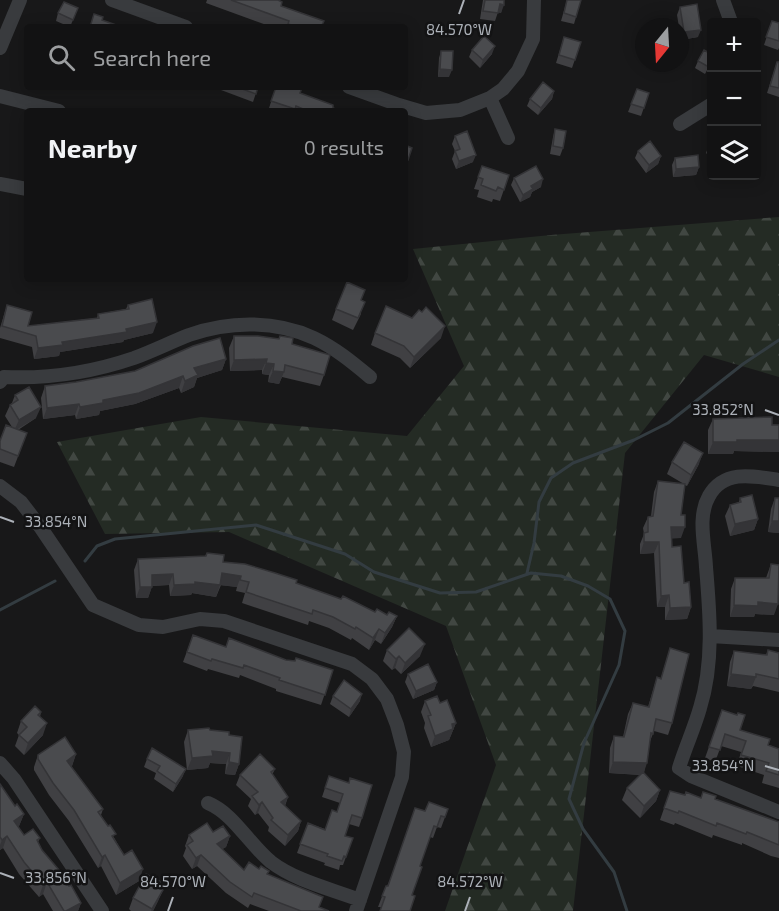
<!DOCTYPE html>
<meta charset="utf-8">
<style>
:root{--surface:#121213;--page:#1b1b1c;--text:#f1f3f6;--muted:#9c9ea0;--line:#313233}
body{margin:0;font-family:"Exo 2",sans-serif;background:var(--page);color:var(--text)}
.controls{position:absolute;right:18px;top:18px;display:grid;overflow:hidden;border-radius:6px;box-shadow:0 3px 15px #0003}
.controls button{width:54px;height:54px;display:grid;place-items:center;padding:0;border:0;border-bottom:2px solid var(--line);background:var(--surface);color:var(--text);font:30px sans-serif}
.compass{position:absolute;left:635px;top:18px;width:54px;height:54px;border-radius:50%;background:var(--surface);box-shadow:0 3px 15px #0003;rotate:198deg}
.list{margin:0;padding:0;list-style:none}
h2{display:flex;justify-content:space-between;align-items:center;height:78px;margin:0;padding:0 24px;font-size:26px}
h2 small{font-size:20px;font-weight:400;color:var(--muted)}
.icon{flex:none;width:33px;height:33px;fill:none;stroke:currentColor;stroke-width:2;stroke-linecap:round;stroke-linejoin:round}
.map{position:relative;flex:none;width:779px;height:911px;overflow:hidden}
.search{position:absolute;background:var(--surface);box-shadow:0 3px 15px #0003;left:24px;top:24px;width:384px;height:66px;display:flex;align-items:center;gap:15px;box-sizing:border-box;padding:0 21px;border-radius:6px;color:var(--muted);font-size:22px}
.panel{position:absolute;background:var(--surface);box-shadow:0 3px 15px #0003;left:24px;top:108px;width:384px;height:174px;border-radius:6px}
.map>svg:first-child{display:block}
.forest{fill:url(#forest-firs)}
.lines{fill:none;stroke-linecap:round;stroke-linejoin:round}
.stream{stroke:#333c41;stroke-width:3}
.minor{stroke:#393b3e;stroke-width:14}
.wall{fill:#404043}
.shaded-wall{fill:#343437}
.building{fill:#4a4b4e;stroke:#343437;stroke-width:1.5}
.ticks{fill:none;stroke:#acb1b8;stroke-width:2}
.ticks-label{font-size:15px;text-anchor:middle;fill:#acb1b8;stroke:#131314;stroke-width:5;stroke-linejoin:round;paint-order:stroke}
</style>
<div class="map">
<svg width="779" height="911" viewBox="0 0 779 911">
<defs>
<pattern id="forest-firs" width="22" height="20" patternUnits="userSpaceOnUse" patternTransform="scale(1.5)"><rect width="22" height="20" fill="#242b24"/><path d="M5 1l3.5 6h-7zM16 11l3.5 6h-7z" fill="#414742"/></pattern>
</defs>
<rect width="100%" height="100%" fill="#181819"/>
<!-- forest -->
<path class="forest" d="M779,217v160l-75,-22 -79,98 -52,458h-128l51,-146 -50,-139 -217,-94 -124,2 -48,-92 144,-25 206,19 57,-70 -51,-117 138,-14z"/>
<g class="lines">
<!-- stream -->
<path class="stream" d="M85,561l12,-15 18,-7 141,-14 89,29 29,18 66,21 36,-1 55,-19 30,3 27,10 22,13 15,32 -6,34 -35,78 -15,56 14,30 31,43 13,39
M527,573l7,-30 5,-41 12,-24 22,-15 61,-23 34,-17 75,-59 36,-24
M0,610l55,-29"/>
<!-- minor -->
<path class="minor" d="M112,0l74,27
M723,0l8,22
M0,48l20,-48
M349,87l50,18 27,8 34,-3 30,-12 13,-9 15,-18 15,-32 1,-39
M0,96l59,15
M490,98l18,40
M680,124l32,-20
M0,184l27,5
M0,382l4,-5c44,2 89,-5 130,-19 19,-7 37,-16 55,-23 40,-14 86,-15 125,3 21,10 38,24 56,39
M779,480c-25,-4 -55,-11 -70,16 -12,21 -4,48 -3,71 4,47 8,96 -6,141 -6,21 -15,40 -21,60l12,8 88,36
M0,486l21,16 20,26 52,77 46,20 24,2 37,-8 24,2 128,43 20,15 15,20 10,26 7,27 -2,25 -46,134
M710,636l69,4
M0,763l14,16 88,132
M208,803c26,11 40,40 63,59 25,19 60,27 89,38"/>
</g>
<!-- wall -->
<path class="wall" d="M207,0h71l3,6 40,21h-49l-66,-24z
M483,0h21l-3,13 -3,-1 -3,9 -15,-2z
M567,0h14l-7,24 -13,-3z
M680,7l18,30 -17,3 -1,-13h-1l-2,-12z
M78,8l-8,19 -14,-6 2,-8z
M772,21l7,2v25l-1,2 -14,-5z
M564,37l17,5 -9,26 -16,-5z
M472,50l20,4 -12,14 -11,-11z
M441,51l8,26h-11l1,-19z
M698,61l13,2 -6,11 -10,-6z
M777,62h2v35l-12,-4z
M213,87h45l-5,15z
M276,87l24,6 33,15 8,3h-73z
M637,89l12,4 -8,23 -13,-4z
M554,91l-2,8 -14,16 -11,-9 3,-7z
M555,129l8,19 -3,8 -10,-2 3,-17z
M455,136l18,26 -17,7 -4,-10 3,-8 -3,-7z
M711,143v15l-5,-5 3,-8z
M405,145l3,15 -2,8h-1z
M638,151l23,5 -3,8 -12,9 -11,-15z
M675,158l24,9 -3,8 -23,2 -1,-12z
M482,166l27,9 -9,26 -7,-2 -1,3 -15,-5 2,-7 -5,-1z
M514,178l27,9 -9,5 -2,5 -10,5 -9,-17z
M365,290l-4,10v14l-8,16 -21,-10 4,-11z
M7,305l21,21 69,-8 1,-4 28,-5 2,-4 25,28 -29,7 -1,2 -63,10 -1,4 -25,3 -2,-12 -32,-9v-10z
M422,312l19,26 -31,30 -10,-10 -29,-13 4,-12 37,-15z
M234,336l58,8 32,31 -4,11 -38,-9 -3,7 -11,-2 1,-7 -7,-1v-4l-32,1 -1,-23z
M226,359l-4,11 -25,8 -3,9 -13,6 -2,-5 -44,16 -35,7 -1,4 -23,4 -1,-4 -32,4 -2,-21 4,-12 31,-4z
M15,395l21,23 -18,12 9,3 -13,34 -14,-5v-21l12,-14 -7,-11 5,-11 2,-2z
M713,419l66,6v27l-45,-1 -1,3h-25v-24z
M672,462l27,2 -12,22 -2,-1 -4,30v23h-10l1,9 19,60 -4,12 -22,1v-13h-8l-3,-54 -14,1v-10l4,-10 -1,-6 5,-11 3,-1 3,-24 4,-11 26,3 -17,-10z
M740,498l18,21 -4,11 -24,6 -5,-20 5,-11 9,-3z
M775,498h4v35l-11,-1 3,-23z
M207,553l16,9 73,21 79,29 12,3 10,1 -5,11 -11,17 -6,-4 -6,10 -17,-12 -1,2 -22,-12 -20,-7 -1,4 -66,-22 3,-10 -9,-2 1,-4 -16,-2 -5,12 -24,-4 -1,2 -21,1 -1,-11 -17,1 -4,12h-12l-2,-28 4,-11 67,-3z
M771,564l3,51 -19,-1 -1,3h-24l1,-28 4,-11h31z
M193,635l33,12 3,-9 57,22 47,10 -12,35 -45,-14v-2l-36,-14 -1,3 -31,-9 -1,2 -24,-9z
M670,648l2,75 -4,12 -14,-4 -5,13 -5,29 16,17 -4,11 -16,17 -18,-18 5,-12 13,-13 -31,-2 1,-25 4,-12 9,1 5,-23 5,-11 15,4 9,-30 4,1z
M387,650l33,6 -19,18 -6,-6 -3,2 -9,-9z
M768,650l11,3v39l-26,-6 -2,3 -24,-3 3,-24 4,-11 32,4z
M408,674l29,8 -3,8 -21,9 -8,-17z
M333,696l27,5 -11,16 -19,-13z
M425,701l15,2 16,20 -7,17 -18,7 -7,-19 1,-5 -4,-11z
M722,710l18,20 28,15 11,4v39l-17,-5 2,-8 -27,-9 4,-14 -20,-6 -6,16 -10,-4z
M41,712l-1,5 3,18 -19,20 -9,-9 4,-11 -2,-2 4,-12z
M188,730h22l19,5 10,29 -4,11 -10,-1 1,-10 -16,-1 -2,5 -21,2 -3,-28z
M76,754l-4,12h-1l32,43 -2,6 38,66 -23,14 -15,-29 -3,2 -29,-47 -20,-26 -15,-25v-3l4,-12z
M147,759l36,17 -10,16 -19,-13 2,-6 -12,-6z
M275,769l-3,6 16,22 -3,9 16,15 -3,10 -13,15 -17,-15 1,-4 -11,-14 -3,2 -7,-9 3,-7 -15,-14 4,-10z
M329,776l33,42 -3,9 -10,-3 -4,12 8,2 -10,27h-3l-1,5 -15,-5 1,-2 -28,-10 11,-30 17,6 12,-17 3,-9 -18,-6z
M0,784l15,22 9,8 -5,12 -1,1 6,8 16,3 -2,4 4,8 39,53 -3,8h-25l-10,-17 -4,3 -20,-23 -16,-26 -3,2z
M670,791l15,4 30,4 64,23v36l-8,-2 -29,-13v2l-29,-10 -1,3 -37,-15 -1,2 -14,-5z
M448,809l-7,19 -4,-1 -4,11 -3,-1 -10,29 -8,29 -2,16h-30l1,-4h-3l8,-21h1l38,-75z
M213,832l17,4 -4,11 -4,2 22,21 15,-1 10,2 -1,3 51,33 10,4h-60l-19,-7 -2,4 -22,-15 -29,-27 -5,3 -9,-13 3,-8 -1,-2 4,-11z
M161,882l-2,5 4,3 -5,11 -5,10h-22l-2,-2 4,-11z"/>
<!-- shaded-wall -->
<path class="shaded-wall" d="M500,4l4,1 -3,8 -4,-1z
M701,30l-3,7 -17,3 3,-8z
M495,46l-3,8 -12,14 3,-8z
M440,69l12,1 -3,7h-11z
M554,91l-2,8 -14,16 3,-7z
M476,155l-3,7 -17,7 3,-8z
M661,156l-3,8 -12,9 3,-8z
M699,167l-3,8 -23,2 3,-8z
M543,179l-2,8 -9,5 -2,5 -10,5 3,-7 8,-9z
M157,322l-4,11 -29,7 -1,2 -63,10 -1,4 -25,3 4,-11 24,-6z
M445,326l-4,12 -31,30 4,-11z
M226,359l-4,11 -25,8 -3,9 -13,6 4,-12 9,-13z
M267,359l-5,11 -32,1 4,-11z
M266,363l8,1 -5,11 -7,-1z
M273,371l11,1 -5,12 -11,-2z
M183,376l-4,12 -44,16 -35,7 -1,4 -23,4 4,-12z
M79,404l-4,11 -32,4 4,-11z
M41,407l-5,11 -22,13 5,-11z
M737,440h42v12l-45,-1 -1,3h-25l5,-12z
M703,453l-4,11 -12,22 4,-11z
M758,519l-4,11 -24,6 5,-12z
M772,521h7v12l-11,-1z
M671,527h14l-4,11 -14,1z
M644,542h15l-5,11 -14,1z
M222,573l19,3 -4,11 -19,-2z
M173,574l-4,11 -21,1 4,-11z
M195,582l25,3 -4,12 -24,-4 -1,2 -21,1 4,-11z
M140,587h12l-4,11h-12z
M669,595l-4,12h-8l4,-11z
M758,602l20,2 -4,11 -19,-1 -1,3h-24l4,-12z
M691,607l-4,12 -22,1 5,-12z
M397,616l-5,11 -11,17 4,-11z
M379,629l-4,11 -6,10 4,-12z
M425,644l-5,12 -19,18 4,-11z
M399,656l-4,12 -3,2 4,-11z
M731,674l25,3 -5,12 -24,-3z
M437,682l-3,8 -21,9 3,-8z
M362,694l-2,7 -11,16 2,-8z
M47,723l-4,12 -19,20 4,-12z
M456,723l-7,17 -18,7 4,-11 17,-12z
M212,751l18,2 -4,11 -16,-1 -2,5 -21,2 5,-12z
M76,754l-4,12 -10,6 5,-11z
M229,762l10,2 -4,11 -10,-1z
M613,762l34,1 -4,12 -34,-2z
M186,769l-3,7 -10,16 3,-8z
M660,790l-4,11 -16,17 4,-12z
M288,797l-4,10 -3,-5z
M262,802l-4,11 -3,2 4,-10z
M24,814l-5,12 -9,7 4,-12z
M301,821l-3,10 -13,15 3,-11z
M7,836l-4,12 -3,2v-5l2,-5z
M230,836l-4,11 -13,8 4,-11z
M105,855l-4,11 -3,2 4,-11z
M201,855l-4,11 -5,3 4,-11z
M143,869l-4,12 -23,14 4,-12z
M47,882l-4,12 -4,3 4,-12z
M163,890l-5,11 -5,10h-2z
M81,903l-3,8h-12z"/>
<!-- building -->
<path class="building" d="M231,0h47l4,2 -1,4 43,15 -3,6h-24l-9,-3 1,-3z
M485,0h19v5l-4,-1 -2,9 -15,-2z
M567,0h14l-5,17 -12,-4z
M64,2l14,6 -5,12 -15,-7z
M697,4l4,26 -17,2 -4,-25z
M94,14l9,3 -1,3 14,5 -1,2h-25z
M772,21l7,2v18l-13,-4z
M484,36l11,10 -12,14 -11,-10z
M564,37l17,5 -6,18 -16,-5z
M704,50l7,4v5l-4,7 -9,-5z
M441,51h12l-1,19 -12,-1z
M777,62h2v26l-9,-2z
M543,82l11,9 -13,17 -11,-9z
M237,87h21l-2,7z
M276,87h22l4,1 -2,5 33,12v3l8,3h-33l-12,-5 -1,3 -24,-8z
M637,89l12,4 -5,15 -13,-4z
M555,129l11,2 -3,17 -10,-2z
M467,131l9,24 -17,6 -4,-10 5,-2 -5,-13z
M650,141l11,15 -12,9 -11,-14z
M405,145l7,3 -4,12 -3,-1z
M698,155l1,12 -23,2 -1,-11z
M482,166l27,9 -5,15 -6,-3 -2,4 -15,-6 2,-6 -5,-2z
M536,166l7,13 -12,7 2,3 -10,6 -9,-17z
M347,282l18,8 -4,10 4,2 -7,16 -22,-9z
M152,299l5,23 -31,7 1,3 -65,10 1,3 -25,3 -2,-12 -34,-10 5,-21 25,7 -4,14 71,-8 -1,-4 31,-5 -1,-4z
M386,306l26,12 7,-8 3,2 4,-5 19,19 -31,31 -10,-11 -29,-13z
M234,336h24l21,3 1,-3 13,2 -1,6 38,11 -6,20 -39,-10 -1,7 -11,-1 1,-7 -8,-1 1,-4 -33,1z
M220,338l6,21 -32,9 4,7 -13,6 -2,-5 -44,17 -36,7v3l-23,4 -1,-3 -32,4 -2,-22 31,-4 59,-11 58,-25z
M29,387l12,20 -22,13 -9,-15 8,-5 -3,-5z
M772,417v8h7v15h-42v2h-24v-23z
M6,425l21,8 -9,23 -18,-7v-8z
M684,442l19,11 -12,22 -19,-13z
M658,481l27,3 -4,31h4v12h-14l1,20 9,-1 3,37 5,-1 2,25 -21,1 -1,-13 -8,1 -2,-54h-15v-9l4,-1v-15l5,-1z
M752,495l6,24 -23,5 -5,-19 11,-3 -1,-4z
M775,498h4v23h-7z
M207,553l17,2 -1,7 22,2 30,9 22,7 -1,3 45,16 2,-3 32,16 2,-3 10,6 2,-3 8,4 -12,17 -6,-4 -6,9 -17,-11 -1,2 -22,-12 -20,-7 -1,4 -66,-22 3,-10 -9,-2 1,-4 -19,-3 -2,12 -25,-3v2l-21,1 -1,-11 -21,1v12h-12l-2,-28 68,-3z
M771,564l8,1 -1,39 -20,-2v4l-24,-1 1,-27h34z
M409,628l16,16 -20,19 -6,-7 -3,3 -9,-9z
M193,635l33,12 3,-9 57,22 9,1 1,-3 37,12 -8,25 -46,-15 1,-2 -36,-13 -1,3 -31,-9 -1,2 -24,-9z
M670,648l19,6 -17,69 -16,-4 -3,15 -2,-1 -4,30 -34,-1 1,-26 10,1 9,-34 16,4 8,-30 4,2z
M768,650l11,3v26l-23,-5v3l-25,-3 3,-23 33,4z
M428,664l9,18 -21,9 -8,-17z
M344,680l18,14 -11,15 -18,-13z
M437,696l3,7 7,-3 9,23 -4,1 1,5 -18,7 -7,-20 3,-1 -6,-14z
M35,706l6,6 -3,3 9,8 -19,20 -9,-8 8,-8 -6,-6z
M722,710l15,5 1,-2 7,2 -5,15 30,9 -2,6 11,4v26l-13,-4 3,-8 -28,-8 5,-14 -21,-7 -5,16 -11,-3z
M209,728l1,2 19,2v3l13,2 -3,27 -10,-2 1,-9 -18,-2 1,5 -21,2 -4,-28z
M65,737l11,17 -9,7 36,48 -5,3 10,14 2,-1 6,9 -4,2 12,19 8,-5 11,19 -23,14 -15,-28 -3,2 -28,-47 -21,-27 -15,-24v-4z
M152,748l34,21 -10,15 -19,-13 3,-5 -13,-7z
M260,754l15,15 -4,3 17,25 -7,5 20,19 -13,14 -17,-15 2,-2 -11,-16 -3,3 -7,-9 6,-4 -18,-17z
M643,772l17,18 -16,16 -17,-18z
M329,776l20,7 1,-5 22,7 -10,33 -10,-3 -7,21 8,2 -7,19 -2,-1 -2,5 -15,-5 1,-2 -28,-10 8,-21 17,7 7,-20 5,2 6,-18 -18,-6z
M0,784l15,22 2,-2 7,10 -10,7 10,14 9,-6 7,9 -3,2 5,10 17,20 10,16 2,-1 10,18 -15,8h-2l-17,-29 -4,3 -19,-23 -17,-26 -5,4 -2,-3z
M670,791l15,4 1,-3 15,6 2,-6 13,4 -1,3 64,23v23l-32,-13 -1,2 -29,-11 -1,3 -37,-15 -1,2 -14,-5z
M429,802l19,7 -3,8 -4,-1 -4,11 -3,-1 -14,40 2,1 -10,28 3,1 -5,15h-30l5,-14 -3,-1 4,-10h2l27,-78 10,3z
M207,823l6,9 10,-6 7,10 -13,8 27,26 5,-8 10,7 2,-3 8,5 -2,3 56,23 -4,10 10,4h-28l-47,-18 -2,4 -22,-15 -29,-27 -5,3 -9,-13 6,-4 -4,-6z
M146,874l15,8 -3,5 5,3 -11,19 -19,-11z"/>
<!-- ticks -->
<path class="ticks" d="M459,14l5,-14M765,410l14,5M0,517l14,5M765,766l14,4M0,873l14,5M168,911l5,-14M465,911l5,-14"/>
<g class="ticks-label">
<text x="459" y="35">84.570°W</text>
<text x="723" y="415">33.852°N</text>
<text x="56" y="527">33.854°N</text>
<text x="723" y="771">33.854°N</text>
<text x="56" y="883">33.856°N</text>
<text x="173" y="887">84.570°W</text>
<text x="470" y="887">84.572°W</text>
</g>
</svg>
<div class="controls">
<button>+</button>
<button>−</button>
<button><svg class="icon" aria-label="layers" viewBox="0 0 24 24"><path d="M12 4l9 5-9 5-9-5zM3 14l9 5 9-5"/></svg></button>
</div>
<svg class="compass" viewBox="-18 -18 36 36"><path d="M0-13l5 13h-10z" fill="#e53935"/><path d="M0 13l5-13h-10z" fill="#9c9ea0"/></svg>
<div class="search"><svg class="icon" aria-label="search" viewBox="0 0 24 24"><circle cx="10" cy="10" r="6"/><path d="M15 15l6 6"/></svg>Search here</div>
<section class="panel">
<h2>Nearby<small>0 results</small></h2>
<ul class="list">
</ul>
</section>
</div>
